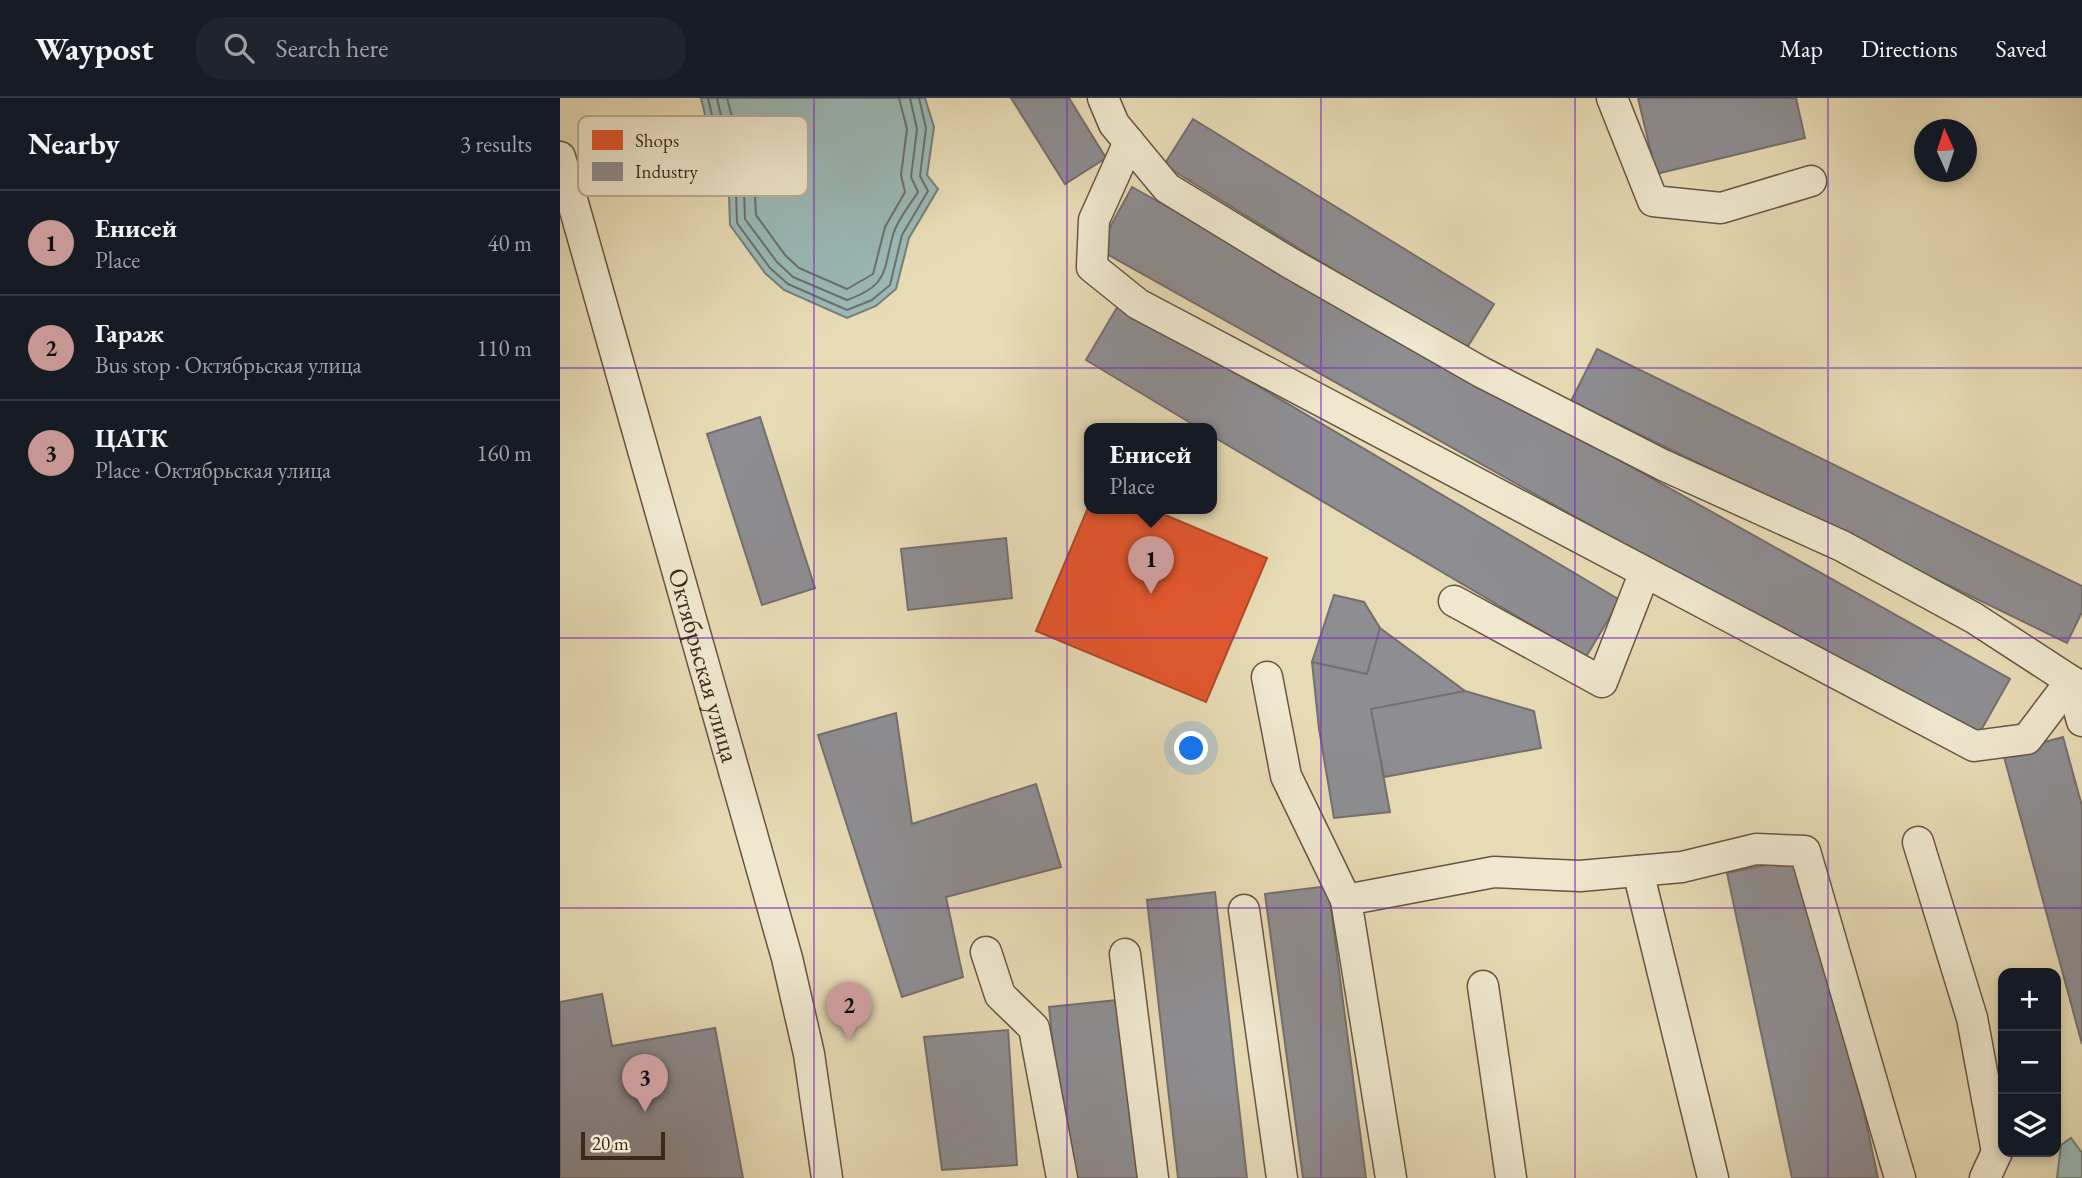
<!DOCTYPE html>
<meta charset="utf-8">
<style>
:root{--surface:#171b24;--page:#20242c;--text:#f1f3f6;--muted:#9ea1a6;--line:#363941;--accent:#c59692}
body{margin:0;font-family:"EB Garamond",serif;background:var(--page);color:var(--text)}
.controls{position:absolute;right:21px;bottom:21px;display:grid;overflow:hidden;border-radius:14px;box-shadow:0 4px 10px #0003}
.controls button{width:63px;height:63px;display:grid;place-items:center;padding:0;border:0;border-bottom:2px solid var(--line);background:var(--surface);color:var(--text);font:35px sans-serif}
.compass{position:absolute;left:1354px;top:21px;width:63px;height:63px;border-radius:50%;background:var(--surface);box-shadow:0 4px 10px #0003;rotate:357deg}
.scale{position:absolute;left:21px;bottom:18px;width:84px;box-sizing:border-box;padding-left:7px;border:4px solid #3d281b;border-top:0;font-size:19px;line-height:24px;white-space:nowrap;color:#3d281b;-webkit-text-stroke:5px #efe8cf;paint-order:stroke}
.you{position:absolute;left:632px;top:651px;width:24px;height:24px;margin:-18px;border:5px solid #fff;border-radius:50%;background:#1a73e8;box-shadow:0 0 0 10px #1a73e833}
.badge{display:grid;place-items:center;width:46px;height:46px;border-radius:50%;background:var(--accent);color:#111;font-size:23px;font-weight:700}
.pin{position:absolute;translate:-50% -58px;filter:drop-shadow(0 2px 4px #0008)}
.pin::after{content:'';position:absolute;top:37px;width:24px;height:21px;background:inherit;clip-path:polygon(0 0,100% 0,50% 100%)}
.popup{position:absolute;left:524px;top:325px;width:133px;height:91px;box-sizing:border-box;display:grid;place-content:center;border-radius:14px;background:var(--surface);filter:drop-shadow(0 2px 5px #0005);font-size:23px;white-space:nowrap;color:var(--muted)}
.popup b{font-size:26px;color:var(--text)}
.popup::after{content:'';position:absolute;left:50%;top:100%;margin-left:-14px;border:14px solid transparent;border-top-color:var(--surface)}
.list{margin:0;padding:0;list-style:none}
h2{display:flex;justify-content:space-between;align-items:center;height:91px;margin:0;padding:0 28px;font-size:30px}
h2 small{font-size:23px;font-weight:400;color:var(--muted)}
.list li{display:grid;grid-template-columns:46px 1fr auto;gap:21px;align-items:center;box-sizing:border-box;height:105px;padding:0 28px;border-top:2px solid var(--line)}
.list b{display:block;font-size:26px;white-space:nowrap}
.list p{margin:0;font-size:23px;white-space:nowrap;color:var(--muted)}
.list em{font-size:23px;font-style:normal;color:var(--muted)}
.icon{flex:none;width:38px;height:38px;fill:none;stroke:currentColor;stroke-width:2;stroke-linecap:round;stroke-linejoin:round}
.map{position:relative;flex:none;width:1522px;height:1080px;overflow:hidden}
header{display:flex;align-items:center;gap:42px;box-sizing:border-box;height:98px;padding:0 35px;background:var(--surface);border-bottom:2px solid var(--line)}
header strong{font-size:33px}
nav{display:flex;gap:38px;margin-inline-start:auto;font-size:24px}
.search{width:490px;height:63px;background:var(--page);display:flex;align-items:center;gap:18px;box-sizing:border-box;padding:0 24px;border-radius:28px;color:var(--muted);font-size:26px}
main{display:flex}
aside{flex:1;background:var(--surface)}
.map>svg:first-child{display:block}
.water{fill:#9ab9b7;stroke:#757f79;stroke-width:2}
.shops{fill:#e4572e;stroke:#b24928;stroke-width:2}
.industry{fill:#8d8d92;stroke:#756f6e;stroke-width:2}
.lines{fill:none;stroke-linecap:round;stroke-linejoin:round}
.shore{stroke:#6c7069;stroke-width:2}
.minor-casing{stroke:#685542;stroke-width:33}
.minor{stroke:#efe8cf;stroke-width:30}
.grid{fill:none;stroke:#7b2cbf;stroke-width:2;stroke-opacity:0.55}
.labels{text-anchor:middle;stroke-width:7;stroke-linejoin:round;paint-order:stroke}
.street-label{font-size:26px;fill:#3d281b;stroke:#efe8cf}
.key{fill:#efe8cf;stroke:#baae99;stroke-width:2}
.key-label{font-size:19px;fill:#3d281b}
</style>
<header>
<strong>Waypost</strong>
<div class="search"><svg class="icon" aria-label="search" viewBox="0 0 24 24"><circle cx="10" cy="10" r="6"/><path d="M15 15l6 6"/></svg>Search here</div>
<nav><a>Map</a><a>Directions</a><a>Saved</a></nav>
</header>
<main>
<aside>
<h2>Nearby<small>3 results</small></h2>
<ul class="list">
<li><span class="badge">1</span><div><b>Енисей</b><p>Place</p></div><em>40 m</em></li>
<li><span class="badge">2</span><div><b>Гараж</b><p>Bus stop · Октябрьская улица</p></div><em>110 m</em></li>
<li><span class="badge">3</span><div><b>ЦАТК</b><p>Place · Октябрьская улица</p></div><em>160 m</em></li>
</ul>
</aside>
<div class="map">
<svg width="1522" height="1080" viewBox="0 0 1522 1080">
<rect width="100%" height="100%" fill="#e7dbb5"/>
<filter id="stains"><feTurbulence type="fractalNoise" baseFrequency=".00286" numOctaves="4"/><feColorMatrix values="0 0 0 0 .2 0 0 0 0 .09 0 0 0 0 .02 0 0 0 .5 -.17"/></filter>
<radialGradient id="worn" r=".72"><stop offset=".6" stop-color="#630" stop-opacity="0"/><stop offset="1" stop-color="#630" stop-opacity=".3"/></radialGradient>
<!-- water -->
<path class="water" d="M141,0h224l9,29 -7,48 11,14 -29,49 -13,51 -20,17 -29,12 -63,-28 -19,-17 -35,-48 -2,-61 -17,-24z
M1511,1040l11,15v25h-25l4,-33z"/>
<!-- shops -->
<path class="shops" d="M530,405v5h59l118,50 -61,144 -170,-71z"/>
<!-- industry -->
<path class="industry" d="M451,0h58l37,60 -41,26z
M1078,0h158l9,40 -149,36z
M633,21l301,185 -29,47 -301,-186z
M572,89l878,492 -35,62 -877,-492z
M559,206l501,296 -34,57 -374,-221v-8h-13l-113,-68z
M1037,251l485,237v26l-15,31 -496,-242z
M200,319l55,171 -53,17 -55,-171z
M446,440l6,60 -104,12 -7,-61z
M774,497l30,7 16,26 -13,46 -55,-12z
M820,530l85,63 -94,18 19,103 -56,6 -15,-89 -7,-67 55,12z
M905,593l69,20 7,37 -157,29 -13,-68z
M336,615l16,111 124,-40 25,83 -115,30 17,80 -61,20 -84,-262z
M1503,639l19,69v238l-79,-291z
M1249,758l69,322h-86l-65,-305z
M768,788l38,292h-63l-38,-284z
M655,794l32,286h-69l-31,-278z
M42,896l10,52 103,-18 28,150h-183v-176z
M566,901l19,179h-78l-18,-171z
M448,932l9,135 -75,5 -18,-133z"/>
<g class="lines">
<!-- shore -->
<path class="shore" d="M148,0l9,39 18,25 2,61 33,45 18,16 59,26 25,-10 18,-15 12,-50 26,-44 -8,-15 6,-48 -7,-30
M157,0l8,35 18,27 2,59 32,43 16,15 54,23c42,-15 36,-29 46,-65 4,-15 17,-30 25,-43l-7,-15 6,-48 -7,-31
M167,0l8,30 18,30 3,57 29,40 14,13 48,21 26,-15 12,-47 20,-35 -4,-17 6,-46 -8,-31"/>
<defs>
<g id="minor">
<path d="M543,0l11,26 53,64 123,75 191,109 182,93 179,81 132,72 97,63 11,40"/>
<path d="M1052,0l41,103 68,7 90,-27"/>
<path d="M569,44l-35,78 -2,47 46,37 836,442 53,-7 44,-58"/>
<path id="s1" d="M0,59l227,801 22,96 18,124"/>
<path d="M894,503l148,81 42,-108"/>
<path d="M707,579l19,99 60,124"/>
<path d="M1358,744l54,176 25,134 -12,26"/>
<path d="M1078,773l75,307"/>
<path d="M684,812l38,268"/>
<path d="M426,854l14,43 34,33 28,150"/>
<path d="M565,856l28,224"/>
<path d="M923,888l28,192"/>
<path d="M831,1080l-45,-278 148,-28 86,4 102,-9 74,-18 49,2 95,327"/>
</g>
</defs>
<!-- minor casing -->
<use href="#minor" class="minor-casing"/>
<!-- minor -->
<use href="#minor" class="minor"/>
</g>
<!-- grid -->
<path class="grid" d="M254,0v1080M507,0v1080M761,0v1080M1015,0v1080M1268,0v1080M0,270h1522M0,540h1522M0,810h1522"/>
<g class="labels">
<!-- street labels -->
<g class="street-label">
<text dy="9" stroke="none"><textPath href="#s1" startOffset="528">Октябрьская улица</textPath></text>
</g>
</g>
<!-- legend -->
<rect x="18" y="18" width="230" height="80" rx="10" class="key"/>
<rect x="32" y="32" width="31" height="20" fill="#e4572e"/>
<rect x="32" y="64" width="31" height="19" fill="#8d8d92"/>
<g class="key-label">
<text x="75" y="49">Shops</text>
<text x="75" y="80">Industry</text>
</g>
<rect width="100%" height="100%" filter="url(#stains)"/>
<rect width="100%" height="100%" fill="url(#worn)"/>
</svg>
<div class="controls">
<button>+</button>
<button>−</button>
<button><svg class="icon" aria-label="layers" viewBox="0 0 24 24"><path d="M12 4l9 5-9 5-9-5zM3 14l9 5 9-5"/></svg></button>
</div>
<svg class="compass" viewBox="-18 -18 36 36"><path d="M0-13l5 13h-10z" fill="#e53935"/><path d="M0 13l5-13h-10z" fill="#9ea1a6"/></svg>
<div class="scale">20 m</div>
<div class="you"></div>
<div class="pin badge" style="left:591px;top:496px">1</div>
<div class="popup"><b>Енисей</b>Place</div>
<div class="pin badge" style="left:289px;top:942px">2</div>
<div class="pin badge" style="left:85px;top:1014px">3</div>
</div>
</main>
